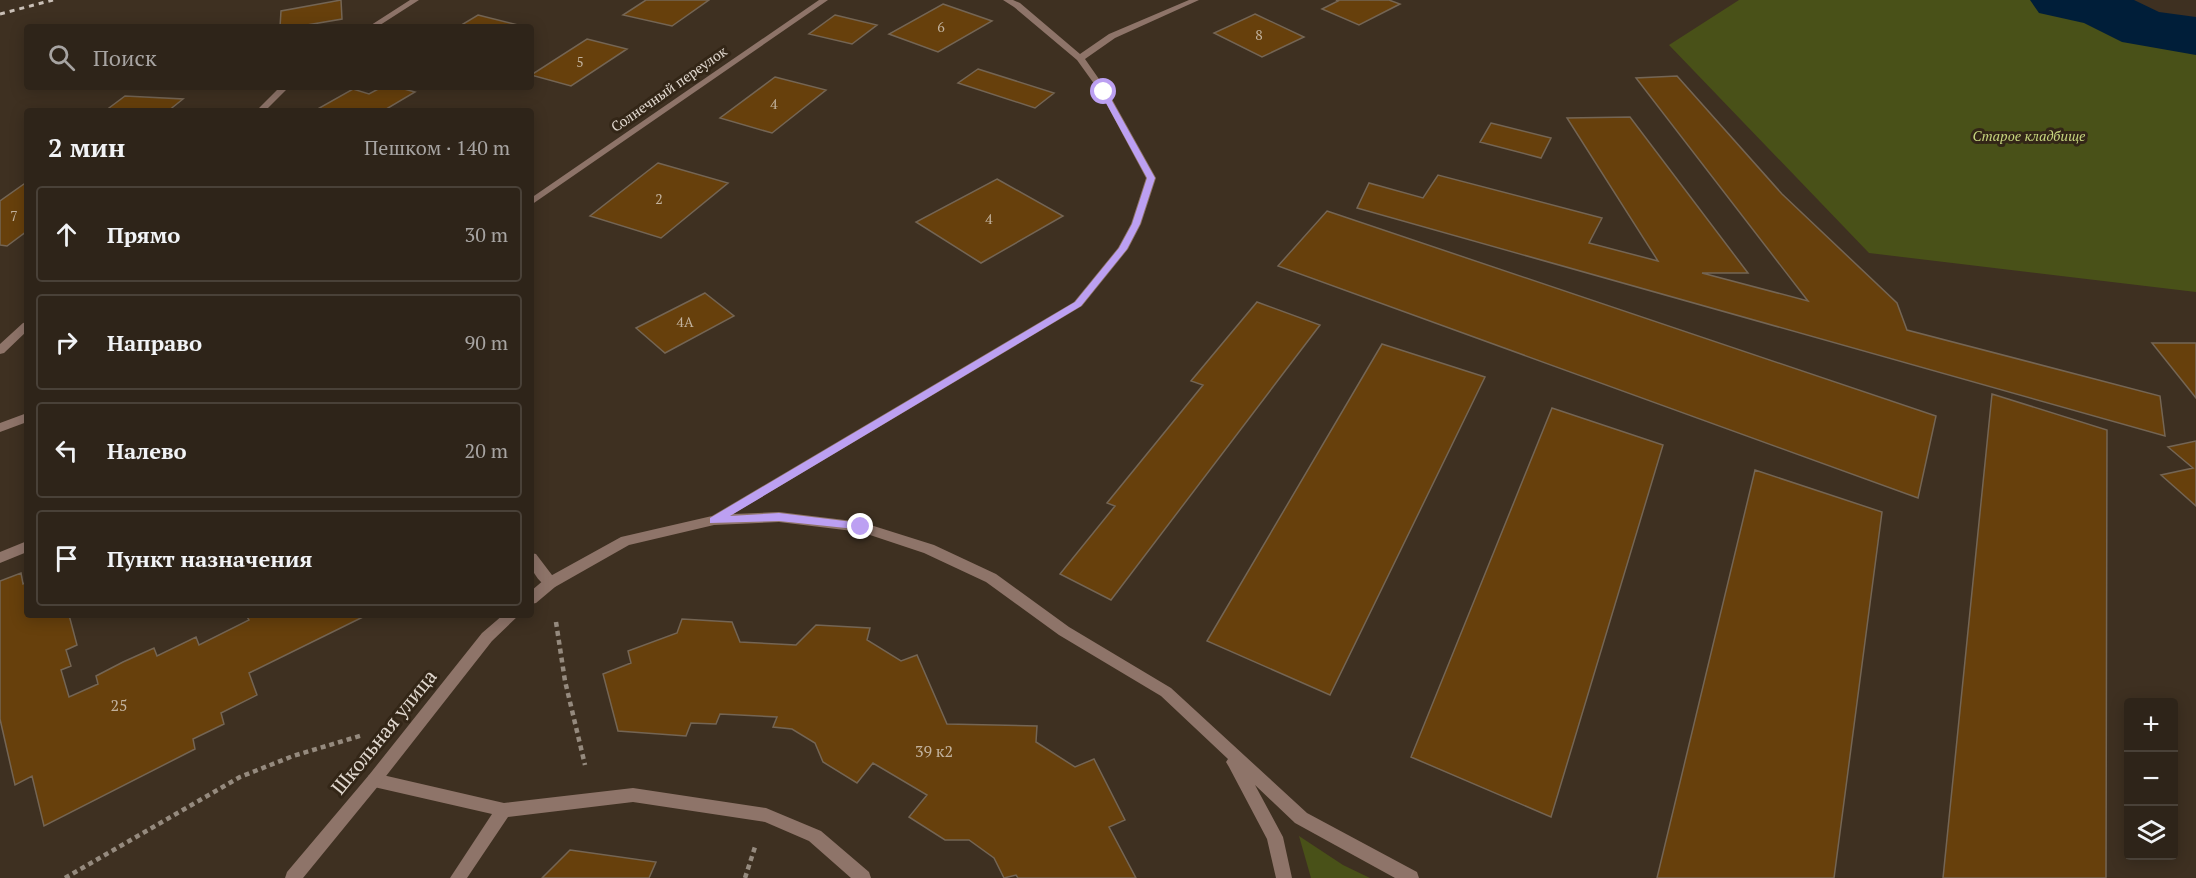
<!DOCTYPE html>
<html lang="ru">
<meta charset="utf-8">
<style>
:root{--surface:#2e2419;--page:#362c22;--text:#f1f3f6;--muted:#a7a4a2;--line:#494138}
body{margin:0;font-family:"PT Serif",serif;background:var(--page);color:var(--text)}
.controls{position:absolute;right:18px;bottom:18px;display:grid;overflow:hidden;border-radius:6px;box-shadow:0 3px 15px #0003}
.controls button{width:54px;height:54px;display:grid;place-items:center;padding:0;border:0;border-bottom:2px solid var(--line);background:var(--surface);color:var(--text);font:30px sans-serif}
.stop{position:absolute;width:18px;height:18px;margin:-14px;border:4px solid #bca0f2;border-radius:50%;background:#fff}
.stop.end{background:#bca0f2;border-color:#fff;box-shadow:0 2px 6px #0008}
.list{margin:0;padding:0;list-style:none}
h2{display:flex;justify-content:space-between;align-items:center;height:78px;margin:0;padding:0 24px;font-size:26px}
h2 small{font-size:20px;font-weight:400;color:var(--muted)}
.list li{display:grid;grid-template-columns:39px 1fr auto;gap:18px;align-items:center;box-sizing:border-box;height:96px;margin:0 12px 12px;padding:0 12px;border:2px solid var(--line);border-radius:6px}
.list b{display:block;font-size:22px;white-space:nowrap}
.list em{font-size:20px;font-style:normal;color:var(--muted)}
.icon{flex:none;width:33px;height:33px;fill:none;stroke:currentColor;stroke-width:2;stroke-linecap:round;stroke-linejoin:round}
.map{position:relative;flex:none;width:2196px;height:878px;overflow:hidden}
.search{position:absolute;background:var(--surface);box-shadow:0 3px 15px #0003;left:24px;top:24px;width:510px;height:66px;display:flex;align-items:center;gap:15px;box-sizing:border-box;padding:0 21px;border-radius:6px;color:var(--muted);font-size:22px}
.panel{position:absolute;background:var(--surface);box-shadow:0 3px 15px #0003;left:24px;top:108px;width:510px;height:510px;border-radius:6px}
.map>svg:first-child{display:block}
.green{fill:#495118}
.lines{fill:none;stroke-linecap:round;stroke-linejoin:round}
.river{fill:#001e39;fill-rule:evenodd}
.building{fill:#67400c;stroke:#746554;stroke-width:1.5}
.path{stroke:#958a7e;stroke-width:4.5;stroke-dasharray:5 4;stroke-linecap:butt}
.service{fill:#8e7469;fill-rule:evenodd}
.minor{fill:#8e7469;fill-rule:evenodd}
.rail{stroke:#c9bfb6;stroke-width:3;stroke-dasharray:5 5;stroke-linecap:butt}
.route{fill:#bca0f2}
.labels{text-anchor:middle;stroke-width:6;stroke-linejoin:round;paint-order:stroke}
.number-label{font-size:14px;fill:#c2b29e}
.far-street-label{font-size:14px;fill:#e1d8cf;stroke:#332617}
.far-park-label{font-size:14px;font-style:italic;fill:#c7d67f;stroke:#332617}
.near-number-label{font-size:16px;fill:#c2b29e}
.near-street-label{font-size:20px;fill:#e1d8cf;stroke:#332617}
</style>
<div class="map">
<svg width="2196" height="878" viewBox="0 0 2196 878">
<rect width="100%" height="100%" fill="#3e3021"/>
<!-- green -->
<path class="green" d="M1739,0h312l145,53v239l-327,-39 -200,-208z
M1299,836l44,29 27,13h-59z"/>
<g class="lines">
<!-- river -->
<path class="river" d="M2030,0h104l25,12 37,5v38l-74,-13 -38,-19 -45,-10z"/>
</g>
<!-- building -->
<path class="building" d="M341,0l1,19 -47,8h-15l1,-16z
M646,0h63l-37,26 -49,-11z
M1336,0h53l11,4 -41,21 -37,-16 16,-8z
M943,4l49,17 -54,31 -49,-18z
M1255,14l49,23 -42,20 -48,-24z
M478,15l48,12h-68z
M835,15l42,10 -25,19 -43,-10z
M587,39l40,10 -56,37 -40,-11z
M978,69l76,24 -19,15 -77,-25z
M1677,76l105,118 115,109 10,27 253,66 5,40 -808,-228 12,-25 54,15 15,-23 164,43 -13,25 69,18 -91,-143 63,-1 118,156h-46l106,28 -172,-223z
M775,77l51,13 -54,43 -52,-15z
M382,87h15l18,5 -32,19h-69l39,-22 16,5z
M125,96l58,3 -15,12h-63z
M1491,123l60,15 -10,20 -61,-16z
M658,163l70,20 -67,55 -71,-22z
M997,179l66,37 -82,47 -65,-41z
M24,184h3v47l-20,15 -7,-1v-44z
M1327,211l609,205 -18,82 -640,-232z
M705,293l29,23 -69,37 -29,-25z
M1257,302l63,23 -209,275 -51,-26 55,-68 -8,-3 96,-118 -12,-4z
M2152,343h44v55z
M1382,344l103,33 -155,318 -123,-54z
M1992,394l115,36 -1,448h-163z
M1552,408l111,37 -112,372 -140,-60z
M2196,441v65l-35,-31 32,-7 -25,-21z
M1755,470l127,42 -48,366h-177z
M21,573l2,11 4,-2v33h42l8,30 -11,5 5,16 -10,4 8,27 29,-13 -2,-8 27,-14 31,-14 3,8 39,-19 3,8 50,-25 -3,-5h121l-118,58 8,22 -36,18 3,11 -31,15 2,10 -151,77 -12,-50 -17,9 -15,-66v-138z
M682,619l50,3 8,20 56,3 20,-20 54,3 -3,12 34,21 16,-6 30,69 90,2 -1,16 39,25 19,-8 31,61 -16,7 27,51h-118l-2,-3 -12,3 -10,-20 -25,-18h-24l-36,-23 18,-22 -54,-32 -16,20 -34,-21 -8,-19 -23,-14 -19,-2 4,-10 -57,-3 -4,10 -25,-1 -5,13 -68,-5 -15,-57 28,-11 -3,-12 49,-18z
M570,850l86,12 -7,16h-107z"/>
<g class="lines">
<!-- path -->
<path class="path" d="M556,622l9,59 20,84
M65,878l175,-101 53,-21 70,-21
M745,878l10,-31"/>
<!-- service -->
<path class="service" d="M27,541v11l-27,11v-11z
M531,553l5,1 19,25 2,4 -2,4c-10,2 -19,-9 -23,-18 -2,-4 -1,-11 -1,-16z
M374,773l130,30 129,-15 133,20 55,23 48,41 2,6h-20l-42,-37 -44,-19 -132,-20 -125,15 -41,61h-17l42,-64 -118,-27 -5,-2 -3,-5 3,-5z"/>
<!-- minor -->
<path class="minor" d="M410,0h9l-42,27h-9z
M819,0h9l-297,205v-7z
M1003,0h10l7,3 60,51 29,-20 80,-34h10l-84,38 -30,21 23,33 48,86 -15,46 -13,25 -46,57 -349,208 46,-2 82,10 73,23 62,29 73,53 102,61 136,125 110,59 2,6h-24l-100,-55 -40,-38 28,52 9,41h-16l-9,-39 -38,-72 -3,-5 2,-3 -67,-63 -102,-61 -73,-53 -62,-29 -63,-21 -82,-10 -65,3 -85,20 -74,42 -19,16 -5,1v-13l14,-12 76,-42 91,-21 362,-214 44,-54 13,-24 15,-46 -46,-86 -23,-32 -63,-53z
M280,87h9l-24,24h-9z
M27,322v9l-23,22 -4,1v-10l23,-21z
M27,413v9l-27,10v-9z
M503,615h16l-27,26 -113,144 -76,93h-18l2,-6 82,-97 113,-142z"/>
<!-- rail -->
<path class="rail" d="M0,14l53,-14"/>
</g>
<!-- route -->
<path class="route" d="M1104,90l3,2 48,86 -15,46 -13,25 -46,57 -351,210 49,-3 82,10 5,4 -1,3 -86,-9 -69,2v-5l365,-216 44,-54 13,-24 15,-46 -47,-86z"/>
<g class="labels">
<!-- number labels -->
<g class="number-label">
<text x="941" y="32">6</text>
<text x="1259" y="40">8</text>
<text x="580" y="67">5</text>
<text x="774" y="109">4</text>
<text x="659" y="204">2</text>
<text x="14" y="221">7</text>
<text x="989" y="224">4</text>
<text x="685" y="327">4А</text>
</g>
<!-- far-street labels -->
<g class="far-street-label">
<text transform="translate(669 89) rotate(-35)" y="5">Солнечный переулок</text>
</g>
<!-- far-park labels -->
<g class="far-park-label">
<text x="2029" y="141">Старое кладбище</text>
</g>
<!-- near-number labels -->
<g class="near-number-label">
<text x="119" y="711">25</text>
<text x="934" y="757">39 к2</text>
</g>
<!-- near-street labels -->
<g class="near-street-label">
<text transform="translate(384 732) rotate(-51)" y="7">Школьная улица</text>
</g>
</g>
</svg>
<div class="controls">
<button>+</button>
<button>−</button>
<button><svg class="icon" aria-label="layers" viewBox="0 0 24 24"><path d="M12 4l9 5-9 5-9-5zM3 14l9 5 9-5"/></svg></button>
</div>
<div class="stop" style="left:1104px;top:92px"></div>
<div class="stop end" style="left:861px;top:527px"></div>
<div class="search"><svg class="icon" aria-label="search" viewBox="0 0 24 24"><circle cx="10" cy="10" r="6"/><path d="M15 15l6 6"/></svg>Поиск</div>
<section class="panel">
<h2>2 мин<small>Пешком · 140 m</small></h2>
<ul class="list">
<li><svg class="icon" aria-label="ahead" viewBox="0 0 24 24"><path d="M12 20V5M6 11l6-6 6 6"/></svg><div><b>Прямо</b></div><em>30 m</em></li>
<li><svg class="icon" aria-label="right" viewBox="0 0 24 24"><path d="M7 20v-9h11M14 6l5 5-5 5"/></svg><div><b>Направо</b></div><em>90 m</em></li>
<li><svg class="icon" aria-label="left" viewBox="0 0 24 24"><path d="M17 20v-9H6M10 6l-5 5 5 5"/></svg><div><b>Налево</b></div><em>20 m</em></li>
<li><svg class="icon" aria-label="arrive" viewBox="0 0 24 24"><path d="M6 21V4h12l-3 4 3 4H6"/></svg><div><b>Пункт назначения</b></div></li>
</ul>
</section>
</div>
